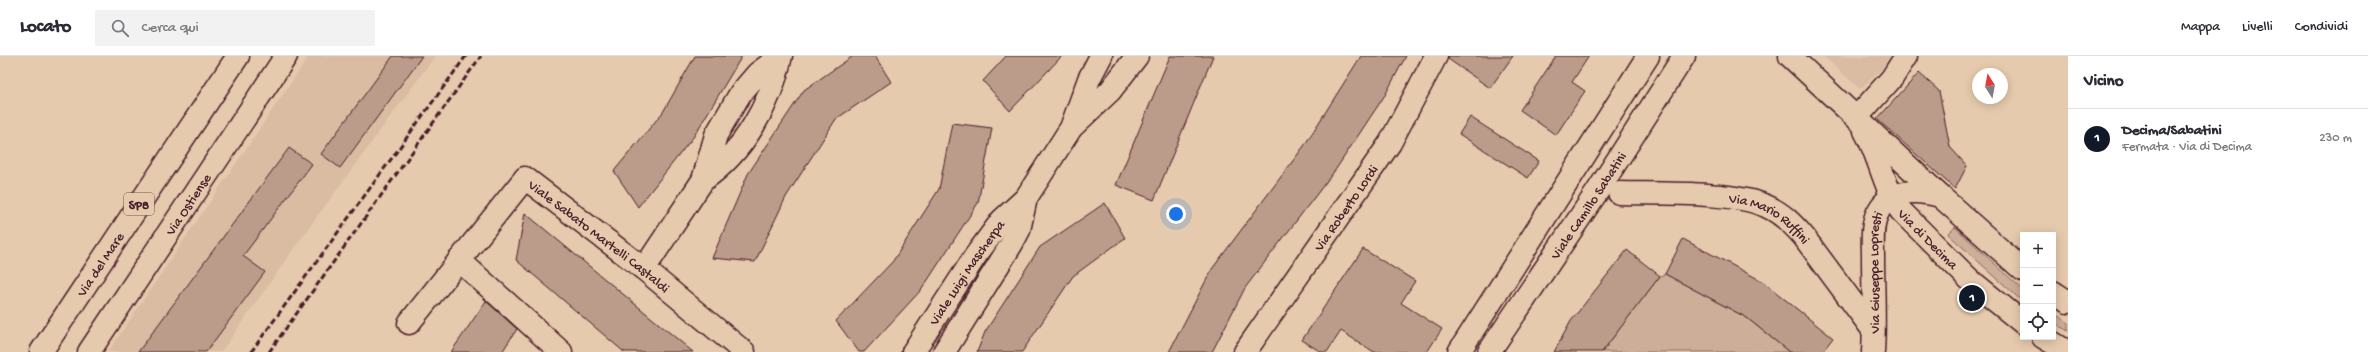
<!DOCTYPE html>
<html lang="it">
<meta charset="utf-8">
<style>
:root{--surface:#fff;--page:#f2f2f3;--text:#2b2b33;--muted:#7c7c81;--line:#e1e1e2;--accent:#111827}
body{margin:0;font-family:"Gochi Hand",sans-serif;background:var(--page);color:var(--text)}
.controls{position:absolute;right:12px;bottom:12px;display:grid;overflow:hidden;border-radius:0px;box-shadow:0 2px 10px #0003}
.controls button{width:36px;height:36px;display:grid;place-items:center;padding:0;border:0;border-bottom:1px solid var(--line);background:var(--surface);color:var(--text);font:20px sans-serif}
.compass{position:absolute;left:1972px;top:12px;width:36px;height:36px;border-radius:50%;background:var(--surface);box-shadow:0 2px 10px #0003;rotate:349deg}
.you{position:absolute;left:1176px;top:158px;width:14px;height:14px;margin:-10px;border:3px solid #fff;border-radius:50%;background:#1a73e8;box-shadow:0 0 0 6px #1a73e833}
.badge{display:grid;place-items:center;width:26px;height:26px;border-radius:50%;background:var(--accent);color:#fff;font-size:13px;font-weight:700}
.pin{position:absolute;translate:-50% -50%;border:2px solid #fff;box-shadow:0 1px 4px #0006}
.list{margin:0;padding:0;list-style:none}
h2{display:flex;justify-content:space-between;align-items:center;height:52px;margin:0;padding:0 16px;font-size:17px}
h2 small{font-size:13px;font-weight:400;color:var(--muted)}
.list li{display:grid;grid-template-columns:26px 1fr auto;gap:12px;align-items:center;box-sizing:border-box;height:60px;padding:0 16px;border-top:1px solid var(--line)}
.list b{display:block;font-size:15px;white-space:nowrap}
.list p{margin:0;font-size:13px;white-space:nowrap;color:var(--muted)}
.list em{font-size:13px;font-style:normal;color:var(--muted)}
.icon{flex:none;width:22px;height:22px;fill:none;stroke:currentColor;stroke-width:2;stroke-linecap:round;stroke-linejoin:round}
.map{position:relative;flex:none;width:2068px;height:296px;overflow:hidden}
header{display:flex;align-items:center;gap:24px;box-sizing:border-box;height:56px;padding:0 20px;background:var(--surface);border-bottom:1px solid var(--line)}
header strong{font-size:19px}
nav{display:flex;gap:22px;margin-inline-start:auto;font-size:14px}
.search{width:280px;height:36px;background:var(--page);display:flex;align-items:center;gap:10px;box-sizing:border-box;padding:0 14px;border-radius:0px;color:var(--muted);font-size:15px}
main{display:flex}
aside{flex:1;background:var(--surface)}
.map>svg:first-child{display:block}
.built{fill:#d9bca2}
.green{fill:#cdae98;stroke:#8c6662}
.building{fill:#bb9b89;stroke:#4a1f2b}
.lines{fill:none;stroke-linecap:round;stroke-linejoin:round}
.street-casing{stroke:#4a1f2b;stroke-width:25}
.secondary-casing{stroke:#4a1f2b;stroke-width:25}
.primary-casing{stroke:#4a1f2b;stroke-width:25}
.street{stroke:#e6caad;stroke-width:22}
.secondary{stroke:#e6caad;stroke-width:22}
.primary{stroke:#e6caad;stroke-width:22}
.rail{stroke:#4a1f2b;stroke-width:3;stroke-dasharray:6 3;stroke-linecap:butt}
.labels{text-anchor:middle;stroke-width:3;stroke-linejoin:round;paint-order:stroke}
.shield{fill:#e6caad;stroke:#795252;stroke-width:1}
.shield-label{font-size:13px;font-weight:bold;fill:#4a1f2b}
.street-label{font-size:14px;fill:#4a1f2b;stroke:#e6caad}
</style>
<header>
<strong>Locato</strong>
<div class="search"><svg class="icon" aria-label="search" viewBox="0 0 24 24"><circle cx="10" cy="10" r="6"/><path d="M15 15l6 6"/></svg>Cerca qui</div>
<nav><a>Mappa</a><a>Livelli</a><a>Condividi</a></nav>
</header>
<main>
<div class="map">
<svg width="2068" height="296" viewBox="0 0 2068 296">
<rect width="100%" height="100%" fill="#e6caad"/>
<filter id="ink" filterUnits="userSpaceOnUse"><feTurbulence type="fractalNoise" baseFrequency=".025" numOctaves="2"/><feDisplacementMap in="SourceGraphic" scale="8" xChannelSelector="R" yChannelSelector="G"/><feConvolveMatrix kernelMatrix="1 2 1 2 8 2 1 2 1" color-interpolation-filters="sRGB"/></filter>
<g filter="url(#ink)">
<!-- built -->
<path class="built" d="M309,0h126l-138,188 -76,108h-113z
M1823,0h73l-36,33z"/>
<!-- green -->
<path class="green" d="M1955,171l68,63v12l-75,-68z
M1665,218l82,44 42,34h-187l58,-76z
M2053,257l15,9v9l-15,-9z"/>
<!-- building -->
<path class="building" d="M393,0h29l-82,112 -19,-14z
M695,0h47l-48,80 -56,71 -24,-36 49,-59z
M853,0h22l16,26 -55,37 -50,78 -31,65 -43,-4 36,-84 56,-84z
M1006,0h56l-52,55 -27,-30z
M1170,0h43l-59,144 -38,-15z
M1361,0h45l-21,39 -49,74 -91,119 -33,64h-43l43,-83 92,-123z
M1448,0h65l-23,32 -42,-29z
M1556,0h33l-17,26 13,9 -29,44 -36,-25z
M1919,17l20,18 11,56 17,19 -12,23 -78,-70z
M1470,61l69,44 -11,17 -69,-44z
M952,67l40,5 -14,75 -56,86 -58,63h-5l-23,-31 57,-60 46,-72z
M289,92l23,16 -69,92 22,16 -59,80h-68z
M1105,147l20,35 -52,38 -51,76h-45l8,-20 55,-85z
M525,157l168,139h-69l-108,-92z
M1683,183l79,42 71,57 -11,14h-33l-42,-34 -82,-44z
M1363,193l52,32 -14,22 41,26 -15,23h-53l-33,-21 -14,21h-6l-19,-12z
M1627,194l33,26 -58,76h-48l17,-31z
M486,245l31,28 -15,23h-51z"/>
<g class="lines">
<defs>
<g id="street">
<path d="M1857,61l35,-39 14,-22"/>
<path d="M1073,70l37,-35 27,-35"/>
<path id="s1" d="M1619,137c38,1 114,-2 147,13 16,7 27,18 38,31l69,93"/>
<path d="M459,204l102,92"/>
<path d="M644,213l59,-89 13,-45 24,-41 18,-21 23,-17c-10,48 -38,97 -78,124"/>
<path id="s2" d="M409,267l116,-145 119,91 100,83"/>
<path id="s3" d="M913,296l63,-97 26,-35 24,-22 45,-70 18,-49 12,-23"/>
<path d="M944,296l67,-107 8,-15 7,-32"/>
<path id="s4" d="M1245,296l145,-209 46,-87"/>
<path id="s5" d="M1873,296c2,-31 0,-63 0,-95 0,-14 -2,-32 5,-45 12,-24 40,-22 62,-16"/>
</g>
<g id="secondary">
<path d="M1790,0l150,140 83,74"/>
<path id="s6" d="M1865,75c15,26 18,56 36,80l69,69 53,43"/>
<path d="M2053,236l15,10"/>
<path d="M2043,281l25,15"/>
<path id="s7" d="M89,296l197,-296"/>
<path d="M1459,296l189,-296"/>
<path id="s8" d="M1489,296l108,-160 87,-136"/>
</g>
<g id="primary">
<path id="s9" d="M41,296l197,-296"/>
</g>
</defs>
<!-- street casing -->
<use href="#street" class="street-casing"/>
<!-- secondary casing -->
<use href="#secondary" class="secondary-casing"/>
<!-- primary casing -->
<use href="#primary" class="primary-casing"/>
<!-- street -->
<use href="#street" class="street"/>
<!-- secondary -->
<use href="#secondary" class="secondary"/>
<!-- primary -->
<use href="#primary" class="primary"/>
<!-- rail -->
<path class="rail" d="M251,296l215,-296
M269,296l212,-296"/>
</g>
</g>
<g class="labels">
<!-- shield labels -->
<rect class="shield" x="124" y="137" width="30" height="22" rx="3"/>
<g class="shield-label">
<text x="139" y="153">SP8</text>
</g>
<!-- street labels -->
<g class="street-label">
<text dy="5" stroke="none"><textPath href="#s7" startOffset="178">Via Ostiense</textPath></text>
<text dy="5" stroke="none"><textPath href="#s8" startOffset="177">Viale Camillo Sabatini</textPath></text>
<text dy="5" stroke="none"><textPath href="#s4" startOffset="176">Via Roberto Lordi</textPath></text>
<text dy="5" stroke="none"><textPath href="#s1" startOffset="157">Via Mario Ruffini</textPath></text>
<text dy="5" stroke="none"><textPath href="#s2" startOffset="280">Viale Sabato Martelli Castaldi</textPath></text>
<text dy="5" stroke="none"><textPath href="#s6" startOffset="127">Via di Decima</textPath></text>
<text dy="5" stroke="none"><textPath href="#s9" startOffset="106">Via del Mare</textPath></text>
<text dy="5" stroke="none"><textPath href="#s3" startOffset="96">Viale Luigi Mascherpa</textPath></text>
<text dy="5" stroke="none"><textPath href="#s5" startOffset="80">Via Giuseppe Lopresti</textPath></text>
</g>
</g>
</svg>
<div class="controls">
<button>+</button>
<button>−</button>
<button><svg class="icon" aria-label="locate" viewBox="0 0 24 24"><circle cx="12" cy="12" r="6"/><path d="M12 2v4M12 18v4M2 12h4M18 12h4"/></svg></button>
</div>
<svg class="compass" viewBox="-18 -18 36 36"><path d="M0-13l5 13h-10z" fill="#e53935"/><path d="M0 13l5-13h-10z" fill="#7c7c81"/></svg>
<div class="you"></div>
<div class="pin badge" style="left:1972px;top:242px">1</div>
</div>
<aside>
<h2>Vicino<small></small></h2>
<ul class="list">
<li><span class="badge">1</span><div><b>Decima/Sabatini</b><p>Fermata · Via di Decima</p></div><em>230 m</em></li>
</ul>
</aside>
</main>
